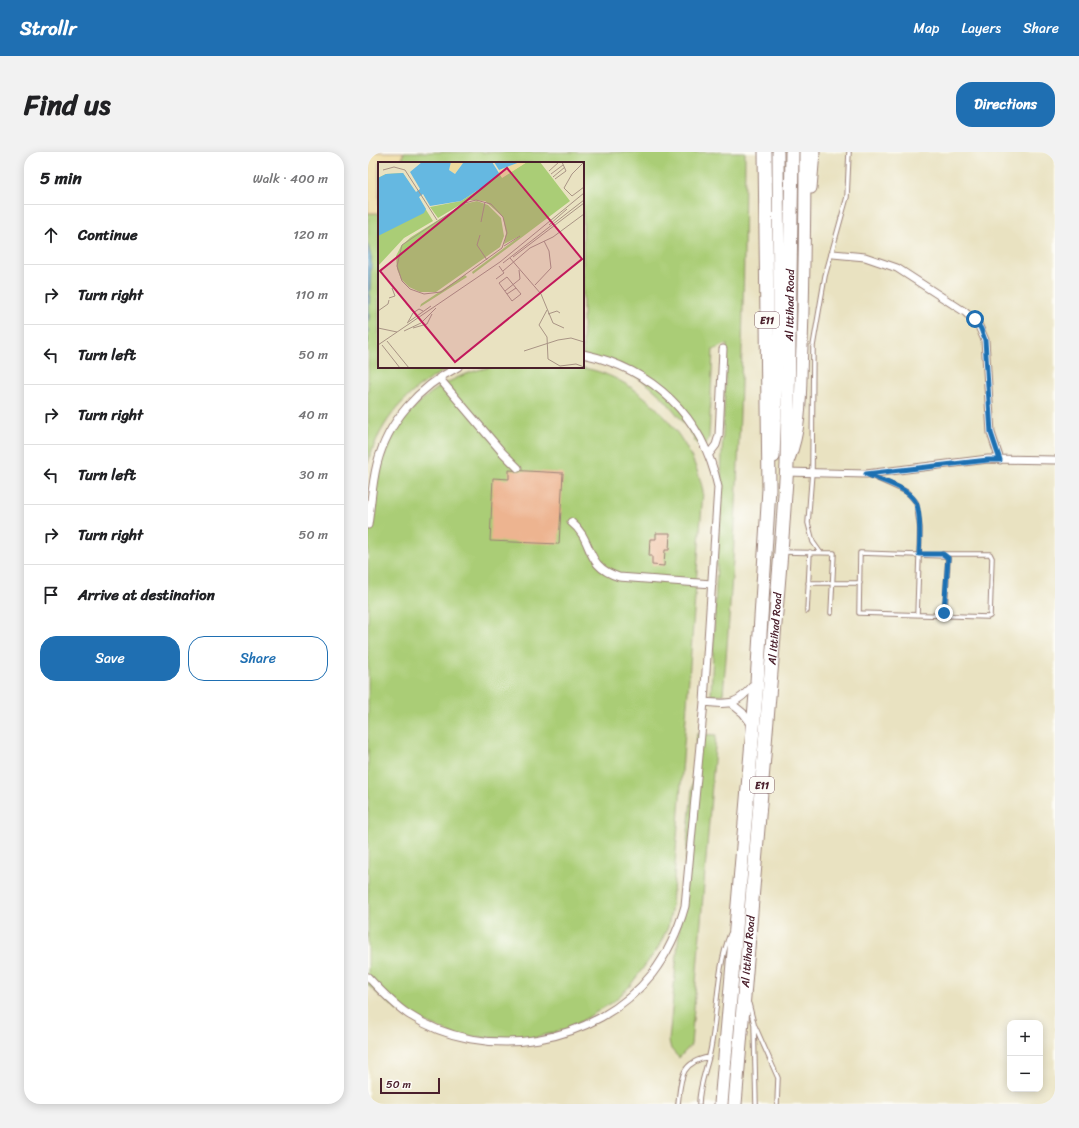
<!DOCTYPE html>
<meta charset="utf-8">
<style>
:root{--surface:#fff;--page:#f2f2f2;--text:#202124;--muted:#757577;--line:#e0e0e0;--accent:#1f6fb2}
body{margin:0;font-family:Sriracha,sans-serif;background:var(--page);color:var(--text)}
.controls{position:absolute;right:12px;bottom:12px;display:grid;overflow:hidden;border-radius:8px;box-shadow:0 2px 10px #0003}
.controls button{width:36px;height:36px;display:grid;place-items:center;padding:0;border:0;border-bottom:1px solid var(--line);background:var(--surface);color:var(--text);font:20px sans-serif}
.scale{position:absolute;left:12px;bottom:10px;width:60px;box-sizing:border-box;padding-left:4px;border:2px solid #4a1f2b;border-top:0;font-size:11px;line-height:14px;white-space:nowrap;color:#4a1f2b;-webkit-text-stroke:3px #fdfcf7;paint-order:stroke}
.stop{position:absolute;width:12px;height:12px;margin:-9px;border:3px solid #1f6fb2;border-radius:50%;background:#fff}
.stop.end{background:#1f6fb2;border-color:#fff;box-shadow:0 1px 4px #0008}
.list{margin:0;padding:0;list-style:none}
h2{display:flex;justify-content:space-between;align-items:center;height:52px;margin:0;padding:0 16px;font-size:17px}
h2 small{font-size:13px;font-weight:400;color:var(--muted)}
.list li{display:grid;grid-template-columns:26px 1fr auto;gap:12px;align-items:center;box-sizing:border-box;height:60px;padding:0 16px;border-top:1px solid var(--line)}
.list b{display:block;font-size:15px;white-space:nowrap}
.list em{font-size:13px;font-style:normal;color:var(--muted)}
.actions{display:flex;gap:8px;padding:12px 16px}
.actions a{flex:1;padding:9px 0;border:1px solid var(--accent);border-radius:16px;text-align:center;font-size:14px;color:var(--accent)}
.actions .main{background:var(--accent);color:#fff}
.icon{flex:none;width:22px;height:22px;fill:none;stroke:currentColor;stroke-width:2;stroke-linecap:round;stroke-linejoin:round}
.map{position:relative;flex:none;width:687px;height:952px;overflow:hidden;border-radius:16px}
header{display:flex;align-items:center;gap:24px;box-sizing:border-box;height:56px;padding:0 20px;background:var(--accent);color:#fff}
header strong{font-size:19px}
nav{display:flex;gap:22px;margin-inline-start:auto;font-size:14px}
.intro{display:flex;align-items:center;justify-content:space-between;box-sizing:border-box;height:96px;padding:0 24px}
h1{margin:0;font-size:28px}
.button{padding:10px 18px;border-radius:16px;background:var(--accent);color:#fff;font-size:14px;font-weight:700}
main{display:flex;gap:24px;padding:0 24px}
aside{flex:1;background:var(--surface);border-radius:16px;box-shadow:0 2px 10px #0003}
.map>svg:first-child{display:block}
.green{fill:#aacd76;stroke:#7a7650}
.sand{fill:#eeda9e;stroke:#9c7c64}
.water{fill:#65b8e1;stroke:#586c86}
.building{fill:#edb490}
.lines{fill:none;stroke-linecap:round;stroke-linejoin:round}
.lane-casing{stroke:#9a8076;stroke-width:5.5}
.street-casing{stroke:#9a8076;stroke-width:9}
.primary-casing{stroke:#9a8076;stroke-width:13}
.highway-casing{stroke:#9a8076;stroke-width:15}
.lane{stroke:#fff;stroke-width:3.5}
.street{stroke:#fff;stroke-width:7}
.primary{stroke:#fff;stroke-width:11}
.highway{stroke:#fff;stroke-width:13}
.route{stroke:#1f6fb2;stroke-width:5}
.labels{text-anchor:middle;stroke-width:3;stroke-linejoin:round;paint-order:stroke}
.shield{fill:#fdfcf7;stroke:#806168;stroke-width:1}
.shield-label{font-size:10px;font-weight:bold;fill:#4a1f2b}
.street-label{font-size:11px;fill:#4a1f2b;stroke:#fdfcf7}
.inset-road{fill:none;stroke:#a99485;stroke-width:1}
.view{fill:#c2185b;fill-opacity:0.15;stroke:#c2185b;stroke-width:2}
.inset-edge{fill:none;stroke:#4a1f2b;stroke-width:2}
</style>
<header>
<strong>Strollr</strong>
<nav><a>Map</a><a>Layers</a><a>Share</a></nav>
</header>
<div class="intro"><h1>Find us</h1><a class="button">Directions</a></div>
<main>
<aside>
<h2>5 min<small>Walk · 400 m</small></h2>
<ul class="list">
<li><svg class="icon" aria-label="ahead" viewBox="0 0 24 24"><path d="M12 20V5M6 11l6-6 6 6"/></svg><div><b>Continue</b></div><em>120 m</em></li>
<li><svg class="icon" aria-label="right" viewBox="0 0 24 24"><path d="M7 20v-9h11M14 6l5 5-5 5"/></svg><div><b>Turn right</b></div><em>110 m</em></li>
<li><svg class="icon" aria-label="left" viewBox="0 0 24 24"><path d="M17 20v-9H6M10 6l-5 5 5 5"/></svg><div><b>Turn left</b></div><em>50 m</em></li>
<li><svg class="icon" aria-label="right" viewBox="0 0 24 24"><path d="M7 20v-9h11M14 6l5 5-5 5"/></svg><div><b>Turn right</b></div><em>40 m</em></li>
<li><svg class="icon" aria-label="left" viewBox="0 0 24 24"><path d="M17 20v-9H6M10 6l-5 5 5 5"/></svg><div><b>Turn left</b></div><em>30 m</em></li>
<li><svg class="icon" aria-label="right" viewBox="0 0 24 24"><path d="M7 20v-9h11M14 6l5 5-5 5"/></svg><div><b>Turn right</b></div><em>50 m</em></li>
<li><svg class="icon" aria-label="arrive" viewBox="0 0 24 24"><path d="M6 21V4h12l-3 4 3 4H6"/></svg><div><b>Arrive at destination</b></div></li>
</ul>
<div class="actions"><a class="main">Save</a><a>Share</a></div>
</aside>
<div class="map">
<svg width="687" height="952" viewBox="0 0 687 952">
<rect width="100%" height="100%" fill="#fdfcf7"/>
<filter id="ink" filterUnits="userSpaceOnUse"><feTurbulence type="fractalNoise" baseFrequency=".025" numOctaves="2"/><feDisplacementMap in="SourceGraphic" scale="8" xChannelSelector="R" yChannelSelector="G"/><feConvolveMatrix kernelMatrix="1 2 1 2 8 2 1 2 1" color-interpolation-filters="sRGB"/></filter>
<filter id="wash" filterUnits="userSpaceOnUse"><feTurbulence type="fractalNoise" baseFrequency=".012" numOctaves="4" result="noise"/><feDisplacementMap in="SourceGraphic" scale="16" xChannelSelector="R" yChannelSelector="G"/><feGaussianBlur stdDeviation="0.9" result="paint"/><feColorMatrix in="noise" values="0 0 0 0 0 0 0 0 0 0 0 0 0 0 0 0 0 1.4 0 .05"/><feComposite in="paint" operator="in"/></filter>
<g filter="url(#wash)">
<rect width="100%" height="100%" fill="#e9e2c1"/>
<!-- green -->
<path class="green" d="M36,0h341c-1,181 -6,362 -22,542l-12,2 16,-352 -14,6 -4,88 -3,6 -6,2 -5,-4 -2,-6c-17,-24 -36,-49 -63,-63 -15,-8 -31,-12 -47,-17v-193h-181z
M0,61h11v154h73c-41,19 -72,52 -84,96v-119l3,-86 -3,-14z
M122,215c28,0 58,-3 86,0 61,6 115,66 127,124l-31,414 -4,22 -10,21 -29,39 -16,15 -43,26 -43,12 -70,-4 -60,-26 -29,-25v-448c2,-19 3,-39 8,-58 15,-59 54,-99 114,-112z
M329,582l19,1 -25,310 -12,13 -8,-9 -2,-8z"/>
<!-- sand -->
<path class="sand" d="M0,0h35l-1,11h-23v50h-11z"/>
<!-- water -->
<path class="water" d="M0,92l3,14 -3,86z"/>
<g id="blocks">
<!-- building -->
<path class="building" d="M141,318l54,3 -4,71 -69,-3 3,-63 16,1z
M288,381h14l-1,17h-4l-1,16 -12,-1v-9h-3l1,-17h6z"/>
</g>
</g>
<g filter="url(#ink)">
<use href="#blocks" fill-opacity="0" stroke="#9a8076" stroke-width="1"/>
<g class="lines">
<defs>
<path id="lane" d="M501,323l38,17 9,10 4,26 -3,87
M415,400l51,1 -3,60
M452,400l-7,-10 -5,-19 4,-51 1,-126 12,-70 22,-79 2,-45
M440,431h52
M439,459l3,-59
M572,464l4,-3 1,-4 3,-51 -2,-2 -86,-3 -1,60 129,4 2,-1 2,-58 -2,-4h-47
M381,852l5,20 2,80
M387,874l23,52 -1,26
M310,952c3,-25 2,-42 31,-47
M331,952c0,-20 9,-38 12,-57 7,-37 5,-77 19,-113"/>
<path id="street" d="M465,102l32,3 32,11 68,44 13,12 7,16 6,93 9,27
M71,226l63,74 16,16
M341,302l7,-9 3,-10 4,-86
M418,320l80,2 122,-15 67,1
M203,370c24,19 12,44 48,55l93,7
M0,373c3,-20 4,-42 9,-61 11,-43 42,-77 81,-97
M336,550c27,3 33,3 51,-19
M364,552l11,9 9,12
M0,825c12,13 25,27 40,37 76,50 188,31 244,-40 16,-21 26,-43 33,-68l19,-204 14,-215c-15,-71 -65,-118 -135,-133"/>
<path id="primary" d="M443,36l3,-36
M406,305l5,-134 -1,-171
M421,307c14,-35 11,-74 13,-112 2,-65 3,-130 3,-195"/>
<g id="highway">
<path d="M353,952l36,-422 12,-193 -4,-337"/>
<path id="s1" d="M367,952l46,-552 6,-87 5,-313"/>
</g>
</defs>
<!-- lane casing -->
<use href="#lane" class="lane-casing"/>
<!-- street casing -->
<use href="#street" class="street-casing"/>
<!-- primary casing -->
<use href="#primary" class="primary-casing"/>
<!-- highway casing -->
<use href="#highway" class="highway-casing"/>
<!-- lane -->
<use href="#lane" class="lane"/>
<!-- street -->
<use href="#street" class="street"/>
<!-- primary -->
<use href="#primary" class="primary"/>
<!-- highway -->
<use href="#highway" class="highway"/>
</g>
</g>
<g class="lines" filter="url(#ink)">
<!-- route -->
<path class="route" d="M576,461l4,-55 -5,-4h-24c1,-12 2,-45 -4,-53 -10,-15 -33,-20 -49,-27l122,-14h12l-9,-27 -6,-93 -4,-11 -6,-10"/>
</g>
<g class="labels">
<!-- shield labels -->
<g class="shield">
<rect x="387" y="160" width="24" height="16" rx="3"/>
<rect x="382" y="625" width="24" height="16" rx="3"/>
</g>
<g class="shield-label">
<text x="399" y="172">E11</text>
<text x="394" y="637">E11</text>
</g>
<!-- street labels -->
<g class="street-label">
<text dy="4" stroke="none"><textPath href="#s1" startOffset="801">Al Ittihad Road</textPath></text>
<text dy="4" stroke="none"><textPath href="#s1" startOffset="477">Al Ittihad Road</textPath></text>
<text dy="4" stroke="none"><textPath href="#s1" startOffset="153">Al Ittihad Road</textPath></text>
</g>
</g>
<!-- overview -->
<g transform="translate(10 10)">
<rect width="206" height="206" fill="#e9e2c1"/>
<path d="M149,0h13l30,39 -97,73 -1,-2 48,-36 -16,8 2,-11 -3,-16 -18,-16 -17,-1 -30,18 -8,-11 31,-6 25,-16 13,-12 3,4zM25,11l30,48 -29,17 -26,28v-88l8,-4zM99,39l11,4 13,13 3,18 -4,11 -64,45h-16l-11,-5 -8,-8 -4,-10 -1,-13 5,-10 10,-9 53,-33zM87,113l2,2 -47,30 1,-3z" fill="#aacd76"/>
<path d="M73,0h25l-15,3 -6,9 -6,-4zM142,0h7l-25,16 -3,-5v-3z" fill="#eeda9e"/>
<path d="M44,0h29l-2,8 6,4 8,-11 29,-1 7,11 -13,12 -25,16 -31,5 -7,-12 -4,3 7,12 -2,4 -46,23v-58l8,-4 17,-1 13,19 4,-3 -10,-17zM142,0l-21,8 -5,-8z" fill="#65b8e1"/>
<path class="inset-road" d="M206,0l-12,12 -8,14 8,8 12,-9M5,8l11,-3 11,3 32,50M171,9l10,-9M173,12l12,-9M175,15l12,-10M177,17l11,-8 -4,-9M98,38l15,4 12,13 4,16 -5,15 -61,44 -17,2 -14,-5 -8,-8 -5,-15 5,-21 63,-42zM103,60l4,-20M171,63l18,-16M102,73l-3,10 10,15M126,84l16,-10M135,95l71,-54M132,96l31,36 12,29 11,5M125,101l81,-63M125,109l27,-23 23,-11 31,-23M118,117l8,-6 -5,-7M157,123l16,-17 -2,-17 -5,-10M127,129l15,-12 -1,-9M129,132l9,-6 -9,-11 -8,6 13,18 9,-7 -5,-6M11,136l6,-2 -3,-8M169,148l-8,15 8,12 1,22 12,7 16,-2 8,3M0,149l10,-7 1,-4M170,152l9,-3 3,2M30,160l5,-9 6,-4 4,2M29,161l24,-17M0,166l19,4M35,166l14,-4 5,-10M26,169l17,-8 15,-15M9,179l22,27M0,183l122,-83 84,-69M4,183l18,23M146,189l34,-11 13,-2 13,4"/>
<path class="view" d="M129,6l75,91 -127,103 -75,-91z"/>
<rect width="206" height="206" class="inset-edge"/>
</g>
</svg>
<div class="controls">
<button>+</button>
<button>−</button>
</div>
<div class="scale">50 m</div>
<div class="stop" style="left:607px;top:167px"></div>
<div class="stop end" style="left:576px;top:461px"></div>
</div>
</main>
